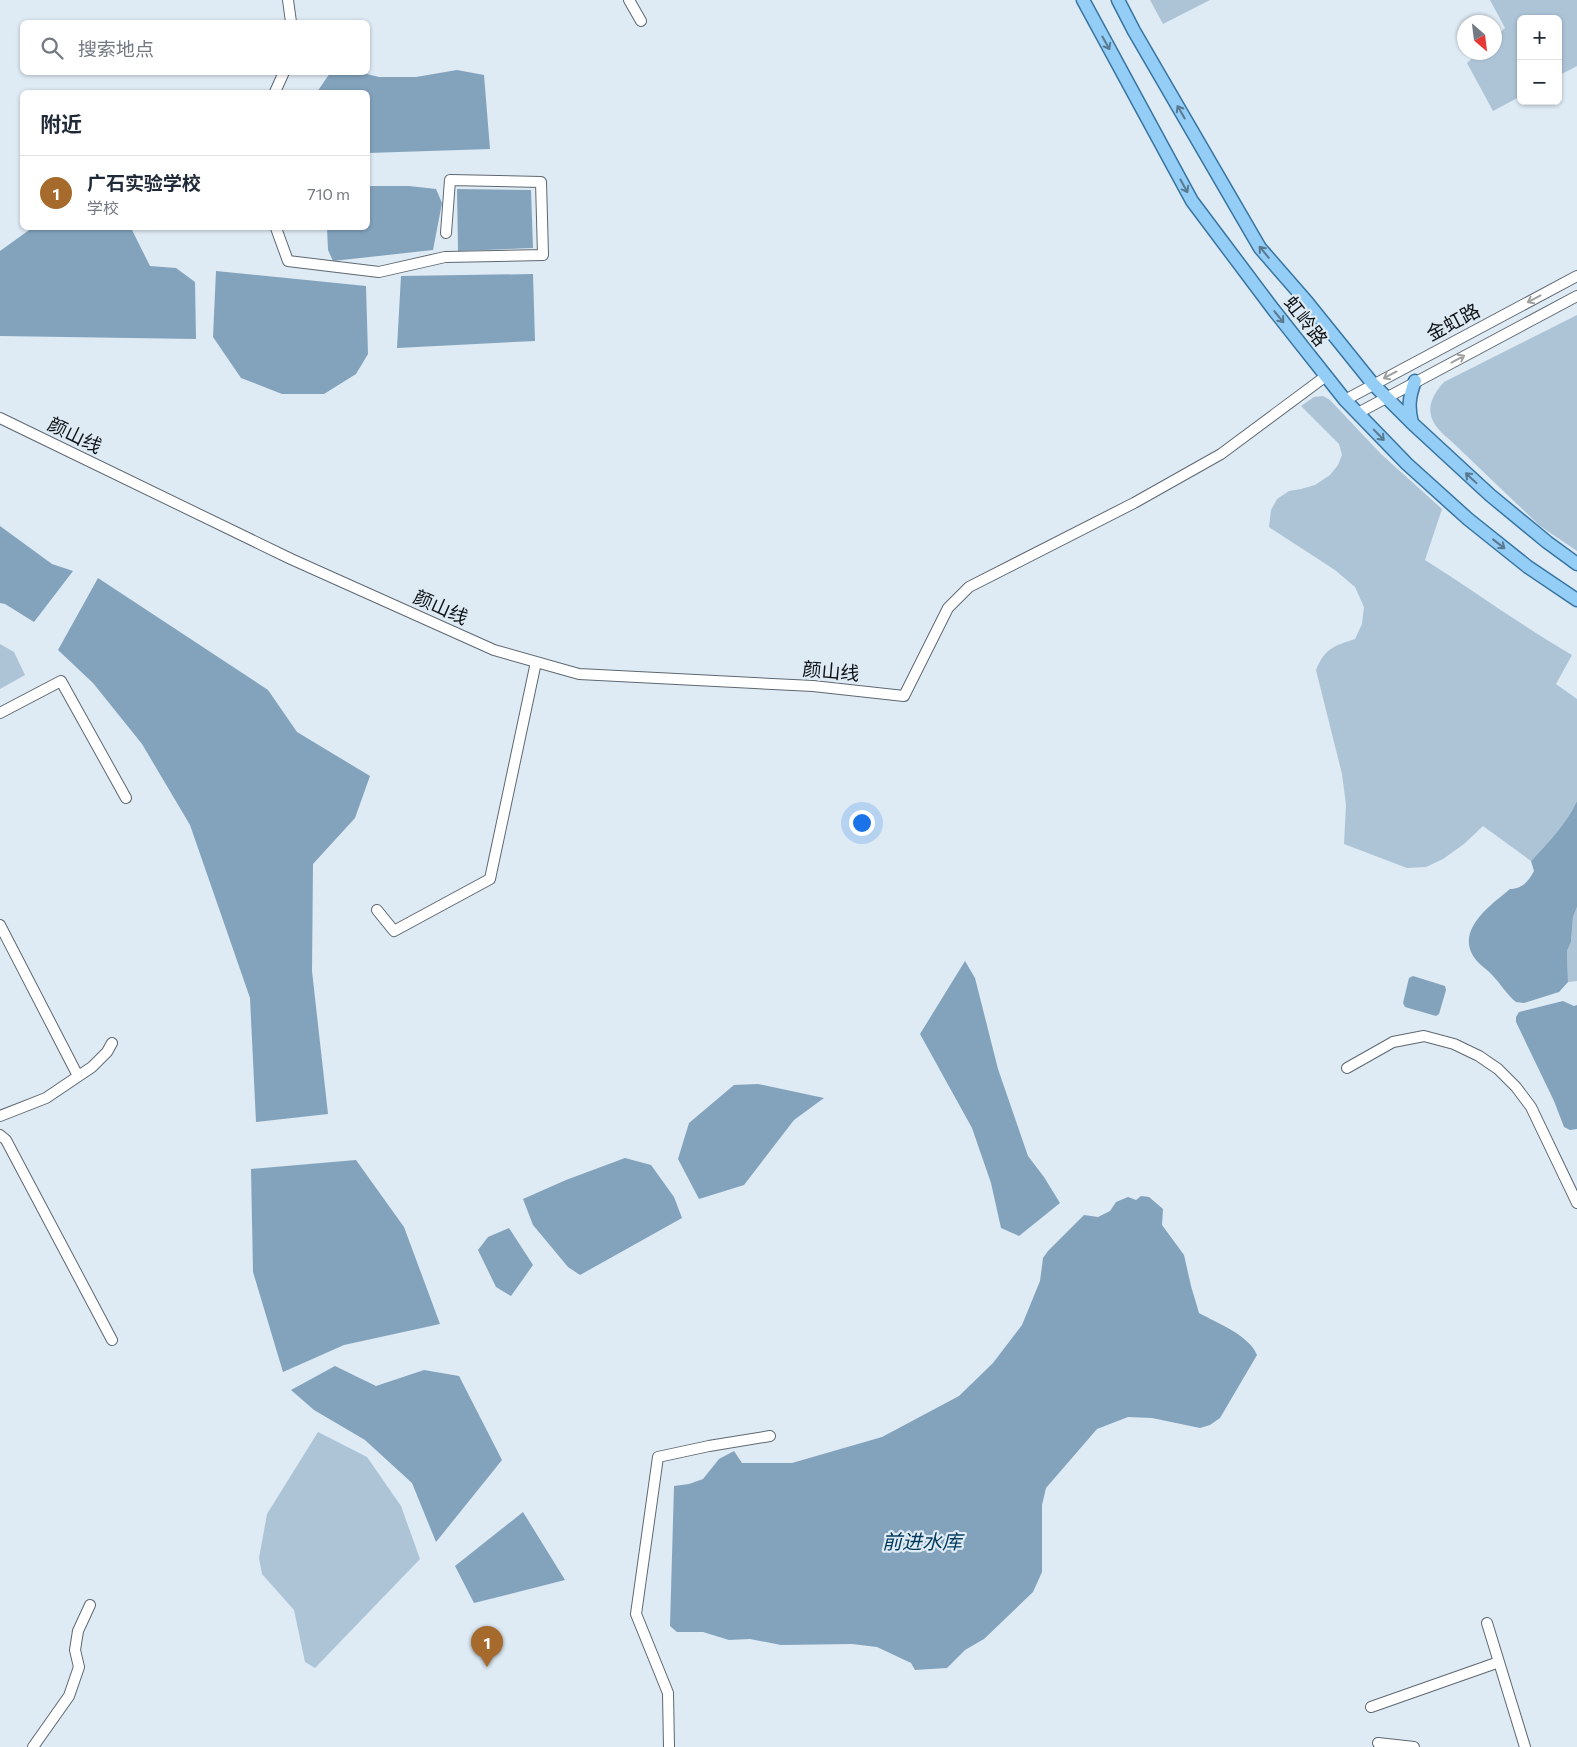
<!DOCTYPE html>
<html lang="zh">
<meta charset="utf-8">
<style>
:root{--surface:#fff;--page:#f2f2f3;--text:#1f2937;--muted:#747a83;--line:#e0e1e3;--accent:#a66a2d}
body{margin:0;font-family:Commissioner,"Noto Sans SC",sans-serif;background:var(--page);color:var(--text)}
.controls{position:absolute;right:15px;top:15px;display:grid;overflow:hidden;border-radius:8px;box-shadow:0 1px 4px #0004}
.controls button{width:45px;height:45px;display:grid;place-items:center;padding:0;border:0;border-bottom:1px solid var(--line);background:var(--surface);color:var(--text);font:25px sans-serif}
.compass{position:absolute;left:1457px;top:15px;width:45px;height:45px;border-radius:50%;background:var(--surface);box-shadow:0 1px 4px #0004;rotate:152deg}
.you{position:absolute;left:861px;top:822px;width:18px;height:18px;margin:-12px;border:4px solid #fff;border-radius:50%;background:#1a73e8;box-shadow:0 0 0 8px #1a73e833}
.badge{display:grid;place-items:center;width:32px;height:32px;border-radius:50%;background:var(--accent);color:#fff;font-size:16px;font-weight:700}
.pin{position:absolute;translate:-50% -41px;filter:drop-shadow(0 1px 2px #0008)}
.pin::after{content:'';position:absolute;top:26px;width:18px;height:15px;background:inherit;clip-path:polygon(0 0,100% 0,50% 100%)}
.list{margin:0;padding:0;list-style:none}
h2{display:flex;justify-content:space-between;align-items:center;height:65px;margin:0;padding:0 20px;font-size:21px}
h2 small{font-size:16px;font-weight:400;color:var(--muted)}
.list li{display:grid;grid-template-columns:32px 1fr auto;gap:15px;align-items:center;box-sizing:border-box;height:75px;padding:0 20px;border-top:1px solid var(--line)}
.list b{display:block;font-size:19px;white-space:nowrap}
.list p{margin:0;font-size:16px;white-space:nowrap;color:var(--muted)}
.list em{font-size:16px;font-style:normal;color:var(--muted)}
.icon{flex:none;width:28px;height:28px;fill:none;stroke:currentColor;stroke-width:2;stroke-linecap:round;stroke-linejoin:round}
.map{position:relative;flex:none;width:1577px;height:1747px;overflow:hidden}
.search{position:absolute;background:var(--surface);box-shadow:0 1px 4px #0004;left:20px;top:20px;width:350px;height:55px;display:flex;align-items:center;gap:12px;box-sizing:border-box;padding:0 18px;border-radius:8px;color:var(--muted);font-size:19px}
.panel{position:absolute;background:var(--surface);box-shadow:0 1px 4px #0004;left:20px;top:90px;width:350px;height:140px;border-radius:8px}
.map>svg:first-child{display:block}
.green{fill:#adc4d7}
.water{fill:#83a3bd}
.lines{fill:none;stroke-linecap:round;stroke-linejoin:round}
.minor-casing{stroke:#5e6871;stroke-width:12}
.major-casing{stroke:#3775a2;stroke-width:15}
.minor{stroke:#fff;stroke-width:10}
.major{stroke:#94cdf5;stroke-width:12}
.oneway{stroke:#587990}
.oneway2{stroke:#9fa0a1}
.labels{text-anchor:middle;stroke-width:4.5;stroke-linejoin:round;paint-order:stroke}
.street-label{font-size:19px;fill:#0e1215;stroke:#deeaf4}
.water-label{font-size:20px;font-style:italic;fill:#00395c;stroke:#deeaf4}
</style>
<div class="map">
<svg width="1577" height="1747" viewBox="0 0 1577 1747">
<rect width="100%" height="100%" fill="#deeaf4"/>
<!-- green -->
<path class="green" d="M1150,0h60l-47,24z
M1490,0h87v66l-19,10v-57h-37v77l-28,15 -26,-48 11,-10 16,-1 1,-15 10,-9z
M1577,315v236l-37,-25 -90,-86c-23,-18 -27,-35 -6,-58z
M1323,396l7,4 51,54 61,55 -17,51c49,31 97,66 147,95l-16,29 21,15v102c-11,23 -28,41 -46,60l-48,-35 -19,18 -21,15 -17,8 -19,1 -63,-24 2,-39 -4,-31 -26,-104c9,-22 18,-24 39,-31l7,-15 2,-17 -9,-20 -20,-17 -66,-43 2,-17 6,-11 12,-8 12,-2 14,-4 15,-10 8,-10 4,-10 -3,-11 -38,-38 13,-9z
M0,644l14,8 11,23 -25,14z
M1577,907v74l-9,1 -1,-31 4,-9 2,-25z
M318,1432l49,25 34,49 19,53 -105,109 -10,-6 -11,-52 -32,-36 -3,-16 8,-44z"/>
<!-- water -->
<path class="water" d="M457,70l27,5 6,74 -122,4v-61h-51l13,-19h33l16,4h37z
M368,186h41l27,3 6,14 -9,47 -100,11 -5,-11 -1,-22h41z
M457,189l74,1 2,58 -75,3z
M32,228h99l19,38 26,2 19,14 1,57 -196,-3v-85z
M216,271l150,15 2,68 -12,20 -32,20h-42l-41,-16 -28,-41z
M533,274l2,67 -138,7 4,-72z
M0,526l52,38 21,7 -39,51 -29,-18 -5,-1z
M98,578l170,112 29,42 73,44 -15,42 -42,46 -1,107 16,143 -72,8 -6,-124 -60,-173 -48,-81 -49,-61 -35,-33z
M1577,801v106l-4,10 -2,25 -4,9 1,31 -9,10 -35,11 -8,-1c-9,-7 -15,-18 -23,-26 -5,-6 -12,-10 -17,-16 -23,-29 15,-55 34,-71 12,0 19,-8 24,-18l-3,-10c18,-19 35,-37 46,-60z
M965,961l10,17 23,91 30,87 16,21 16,26 -41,33 -18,-8 -10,-45 -19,-55 -52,-94z
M1413,976l32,10 1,4 -7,24 -3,2 -31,-9 -2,-4 6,-25z
M1563,1001l11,5 3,-1v124l-7,1 -6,-3 -10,-26 -38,-79v-5l3,-5z
M758,1084l66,14 -30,22 -50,65 -45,14 -21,-40 11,-36 45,-38z
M625,1158l26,7 23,32 8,21 -102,57 -12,-8 -35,-42 -10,-26 43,-19z
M356,1160l48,67 36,97 -96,21 -61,27 -30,-100 -2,-103z
M1141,1196l8,1 14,12 -1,16 22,30 7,31 8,27c18,10 50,22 58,42l-37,63 -10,7 -10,3 -48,-10 -24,-1 -31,12 -51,59 -4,17v67l-9,20 -49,47 -19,11 -18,18 -32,2 -4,-7 -34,-16 -25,-3 -71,1 -31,-6 -21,1 -26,-8h-26l-7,-6 4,-140 15,-2 14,-5 16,-20 15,-8 8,12h50l90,-26 77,-41 34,-33 29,-38 18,-44 3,-23 5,-7 36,-36 14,2 12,-6 6,-9 12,-5 8,3z
M509,1228l24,37 -22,31 -15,-9 -18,-37 10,-13z
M335,1366l41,20 48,-16 35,6 43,84 -66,82 -24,-59 -47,-43 -51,-30 -23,-20z
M523,1512l42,68 -91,23 -19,-37z"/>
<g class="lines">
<defs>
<path id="minor" d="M288,0l3,22
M629,0l12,21
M275,92l9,-20
M276,228l12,33 91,11 66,-15 98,-2 -2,-73 -91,-2 -4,53
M1345,400l232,-124
M1358,413l219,-117
M0,418l291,141 203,91 85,24 234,12 91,10 44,-88 21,-21 165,-84 87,-49 105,-78
M0,713l61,-32 65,117
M377,910l17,21 96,-52 46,-217
M0,925l78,151
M1347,1068l46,-26 31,-6 30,8 25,12 19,13 18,18 15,20 46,96
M0,1116l46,-18 46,-31 15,-15 5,-9
M0,1135l6,5 106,200
M1487,1623l38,124
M1371,1707l128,-45
M1378,1743l36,4
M33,1747l36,-51 10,-29 -4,-17 3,-19 12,-26
M669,1747l-1,-54 -32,-79 22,-157 51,-11 61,-10"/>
<path id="major" d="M1083,0l109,201 81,108 72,91 62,64 61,55 60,48 49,33
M1118,0l16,31 126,217 47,54 66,82 39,39 78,72 57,47 30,22
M1412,423c-4,-16 -3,-26 3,-42"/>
</defs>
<!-- minor casing -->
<use href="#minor" class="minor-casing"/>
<!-- major casing -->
<use href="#major" class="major-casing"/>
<!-- minor -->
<use href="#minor" class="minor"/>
<!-- major -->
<use href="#major" class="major"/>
</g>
<!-- one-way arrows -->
<defs><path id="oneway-shaft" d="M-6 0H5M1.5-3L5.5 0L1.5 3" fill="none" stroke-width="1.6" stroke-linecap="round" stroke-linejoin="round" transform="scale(1.25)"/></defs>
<g class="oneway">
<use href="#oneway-shaft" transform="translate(1106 43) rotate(61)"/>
<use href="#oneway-shaft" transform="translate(1181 112) rotate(-120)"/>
<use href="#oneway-shaft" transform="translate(1184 186) rotate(61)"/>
<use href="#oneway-shaft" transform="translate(1264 252) rotate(-129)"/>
<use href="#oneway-shaft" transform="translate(1279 317) rotate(51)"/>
<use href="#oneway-shaft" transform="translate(1379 435) rotate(46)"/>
<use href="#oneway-shaft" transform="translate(1471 478) rotate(-137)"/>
<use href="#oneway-shaft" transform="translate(1499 544) rotate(38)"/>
</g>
<g class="oneway2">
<use href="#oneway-shaft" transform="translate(1534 299) rotate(152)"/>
<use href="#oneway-shaft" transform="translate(1458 359) rotate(-28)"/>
<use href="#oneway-shaft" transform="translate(1390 375) rotate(152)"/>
</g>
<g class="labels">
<!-- street labels -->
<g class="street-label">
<text transform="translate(1306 321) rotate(52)" y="7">虹岭路</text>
<text transform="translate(1453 322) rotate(-28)" y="7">金虹路</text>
<text transform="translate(75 435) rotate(26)" y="7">颜山线</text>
<text transform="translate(441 607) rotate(24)" y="7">颜山线</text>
<text transform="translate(831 671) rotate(5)" y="7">颜山线</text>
</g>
<!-- water labels -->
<g class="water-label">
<text x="922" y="1549">前进水库</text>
</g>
</g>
</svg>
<div class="controls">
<button>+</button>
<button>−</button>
</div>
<svg class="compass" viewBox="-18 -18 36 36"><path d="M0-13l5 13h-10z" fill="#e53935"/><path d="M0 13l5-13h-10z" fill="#747a83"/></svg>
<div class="you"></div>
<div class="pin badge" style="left:487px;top:1667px">1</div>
<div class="search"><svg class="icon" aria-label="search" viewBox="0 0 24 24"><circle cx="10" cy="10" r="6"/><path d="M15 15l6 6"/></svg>搜索地点</div>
<section class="panel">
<h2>附近<small></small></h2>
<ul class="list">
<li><span class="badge">1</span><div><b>广石实验学校</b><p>学校</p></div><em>710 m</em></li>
</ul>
</section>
</div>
